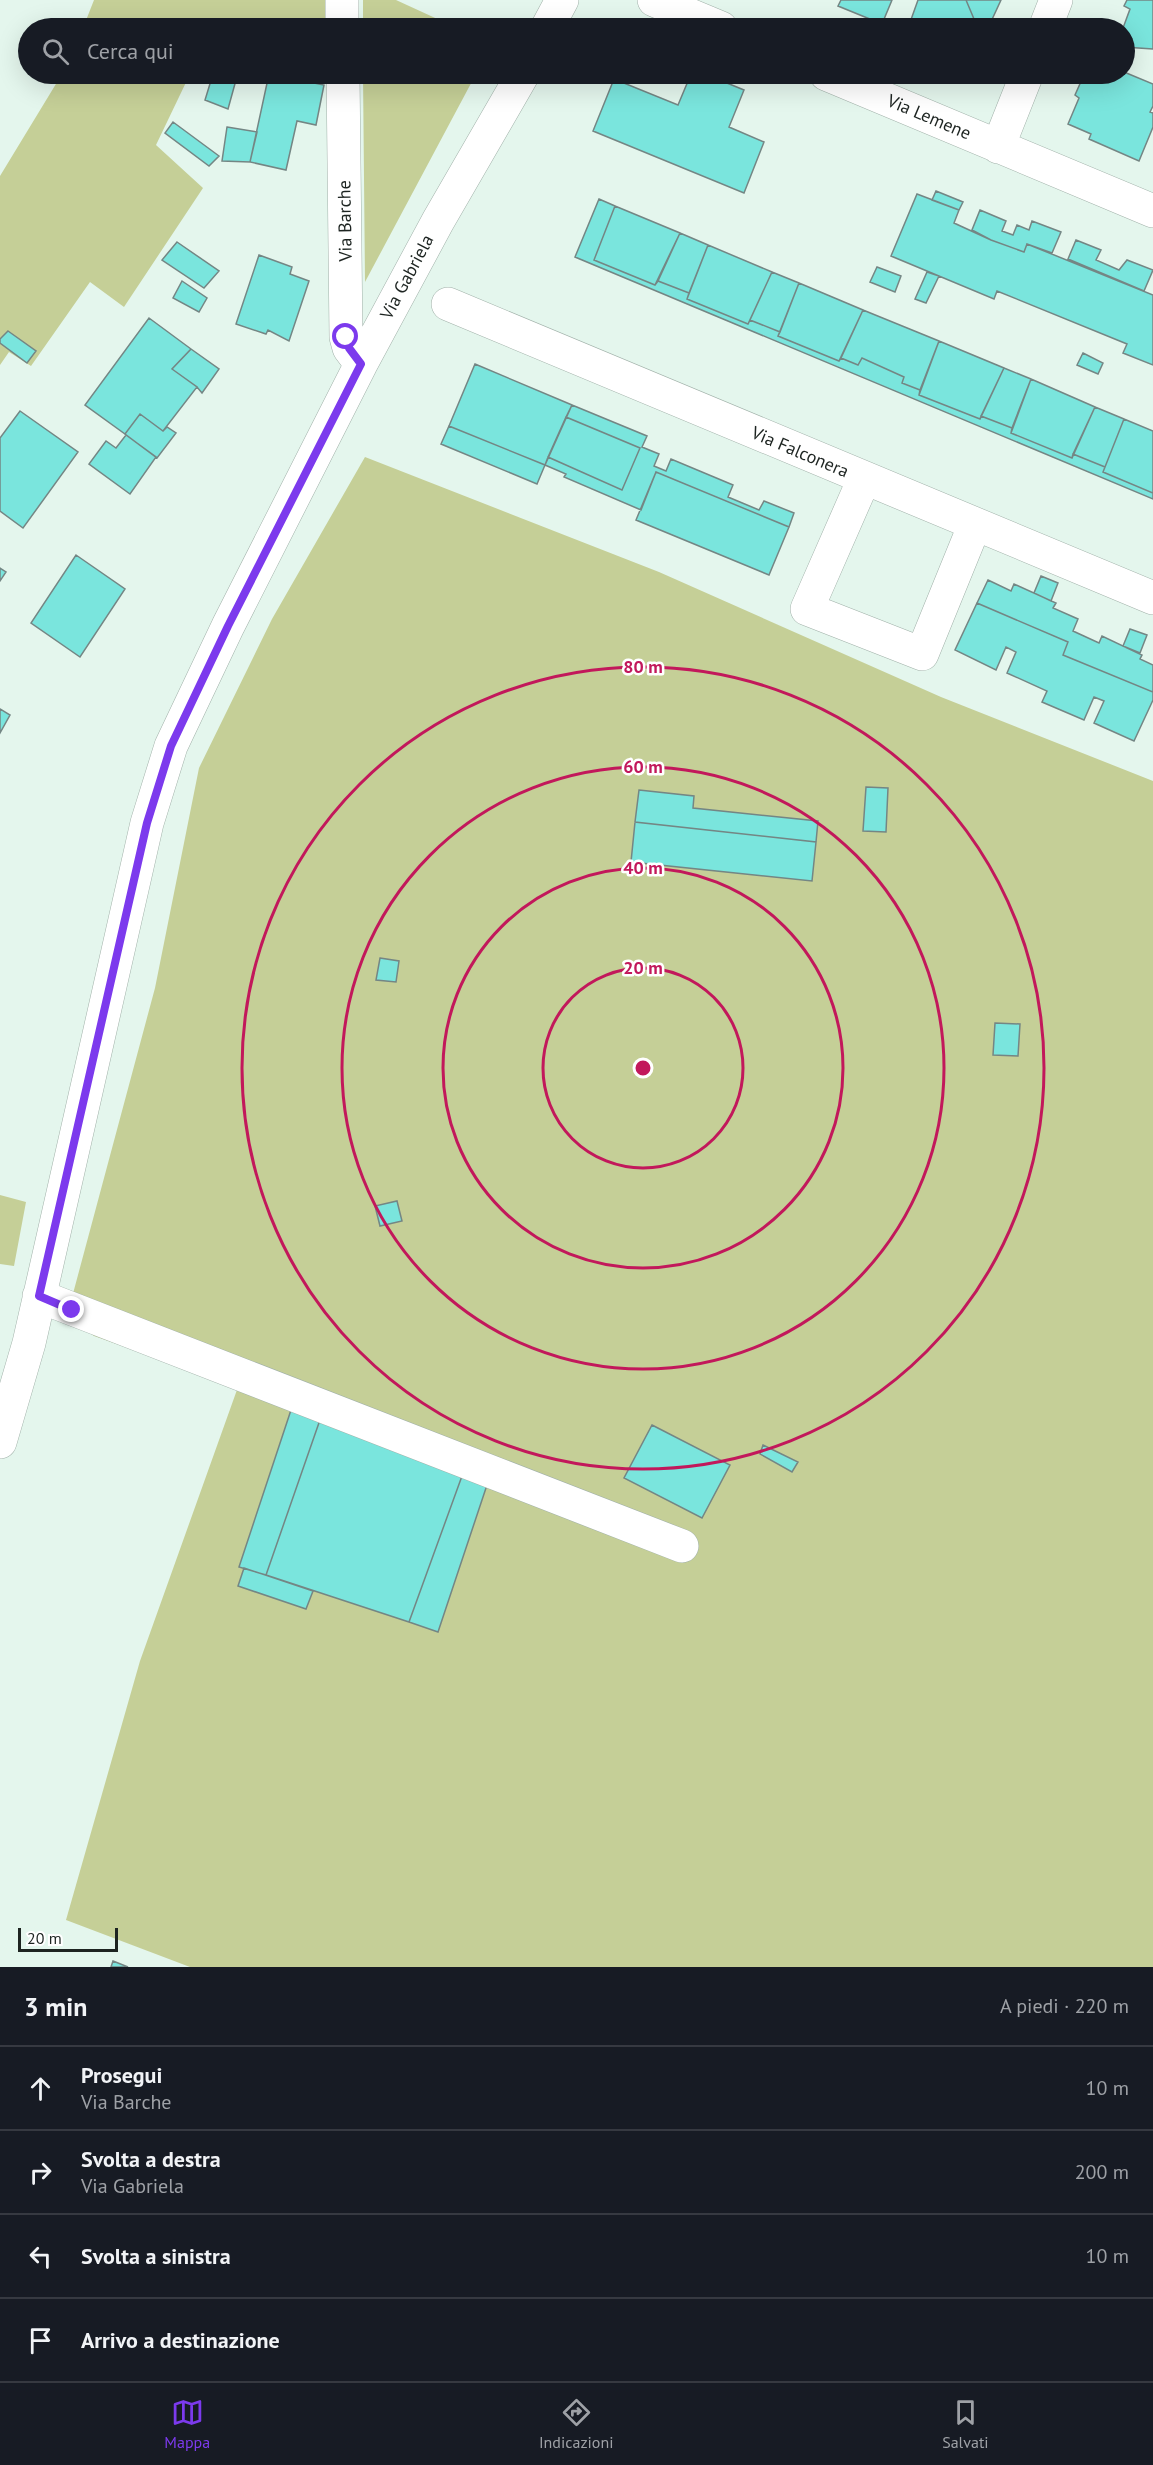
<!DOCTYPE html>
<html lang="it">
<meta charset="utf-8">
<style>
:root{--surface:#171b24;--page:#242831;--text:#f1f3f6;--muted:#9ea1a6;--line:#363941;--accent:#7c3aed}
body{margin:0;font-family:"PT Sans",sans-serif;background:var(--page);color:var(--text)}
.scale{position:absolute;left:18px;bottom:15px;width:100px;box-sizing:border-box;padding-left:6px;border:3px solid #1d2421;border-top:0;font-size:16px;line-height:21px;white-space:nowrap;color:#1d2421;-webkit-text-stroke:4px #fff;paint-order:stroke}
.stop{position:absolute;width:18px;height:18px;margin:-14px;border:4px solid #7c3aed;border-radius:50%;background:#fff}
.stop.end{background:#7c3aed;border-color:#fff;box-shadow:0 2px 6px #0008}
.list{margin:0;padding:0;list-style:none}
h2{display:flex;justify-content:space-between;align-items:center;height:78px;margin:0;padding:0 24px;font-size:26px}
h2 small{font-size:20px;font-weight:400;color:var(--muted)}
.list li{display:grid;grid-template-columns:39px 1fr auto;gap:18px;align-items:center;box-sizing:border-box;height:84px;padding:0 24px;border-top:2px solid var(--line)}
.list b{display:block;font-size:22px;white-space:nowrap}
.list p{margin:0;font-size:20px;white-space:nowrap;color:var(--muted)}
.list em{font-size:20px;font-style:normal;color:var(--muted)}
.icon{flex:none;width:33px;height:33px;fill:none;stroke:currentColor;stroke-width:2;stroke-linecap:round;stroke-linejoin:round}
.map{position:relative;flex:none;width:1153px;height:1967px;overflow:hidden}
.search{position:absolute;background:var(--surface);box-shadow:0 6px 24px #0002;left:18px;right:18px;top:18px;height:66px;display:flex;align-items:center;gap:15px;box-sizing:border-box;padding:0 21px;border-radius:33px;color:var(--muted);font-size:22px}
.sheet{height:414px;background:var(--surface)}
nav{display:flex;justify-content:space-around;align-items:center;box-sizing:border-box;height:84px;border-top:2px solid var(--line);background:var(--surface);font-size:16px;color:var(--muted)}
nav a{display:grid;justify-items:center;gap:3px}
nav .on{color:var(--accent)}
.map>svg:first-child{display:block}
.green{fill:#c5cf97}
.building{fill:#7ae5dd;stroke:#748684;stroke-width:1.5}
.lines{fill:none;stroke-linecap:round;stroke-linejoin:round}
.minor-casing{stroke:#a1b1a9;stroke-width:34}
.minor{stroke:#fff;stroke-width:33}
.route{stroke:#7c3aed;stroke-width:8}
.ring{fill:none;stroke:#c2185b;stroke-width:3}
.labels{text-anchor:middle;stroke-width:5;stroke-linejoin:round;paint-order:stroke}
.street-label{font-size:18px;fill:#1d2421;stroke:#fff}
.centre{fill:#c2185b;stroke:#fff;stroke-width:3}
.ring-label{font-size:18px;text-anchor:middle;font-weight:bold;fill:#c2185b;stroke:#fff;stroke-width:5;stroke-linejoin:round;paint-order:stroke}
</style>
<div class="map">
<svg width="1153" height="1967" viewBox="0 0 1153 1967">
<rect width="100%" height="100%" fill="#e4f6ed"/>
<!-- green -->
<path class="green" d="M94,0h231v28h-242z
M363,0h33l61,28h-94z
M62,74h128l-34,71 47,43 -79,119 -34,-25 -59,84 -22,-14 -9,13v-189z
M363,74h113l-111,208z
M365,457l294,115 282,125 212,84v1186h-963l-124,-47 74,-259 98,-274 -144,-51 -27,-20 88,-328 44,-220 73,-149z
M0,1195l26,7 -12,64 -14,-2z"/>
<!-- building -->
<path class="building" d="M841,0h51l-10,24 -44,-18z
M918,0h48l8,19 15,7 -1,2h-80z
M966,0h35l-12,26 -15,-7z
M1127,0h26v49l-29,-2 -1,-19 7,-19 -6,-3z
M1124,72l29,12v22l-3,6 3,1v14l-14,34 -50,-22 2,-5 -23,-10 11,-26 -4,-3 8,-18 7,3 3,-6h31z
M213,74l23,6 -8,29 -23,-9z
M269,74l55,11 -8,40 -19,-4 -11,49 -36,-8z
M691,74h14l39,16 -15,37 35,15 -20,51 -151,-62 21,-52 64,26z
M173,122l46,34 -10,10 -44,-33z
M227,127l30,5 -7,30 -28,-1z
M936,191l27,11 -4,8 -27,-10z
M917,194l42,16 -5,13 37,17 33,12 3,-8 126,51v70l-30,-12 4,-9 -130,-53 -3,8 -103,-43z
M599,199l16,7 -21,54 61,25 3,-4 31,12 -2,6 61,25 2,-4 30,12 -2,4 61,25 2,-3 17,7 4,-7 42,19 -2,6 18,7 -1,5 61,24 1,-3 31,12 -1,5 61,25 1,-4 32,13 -2,5 50,21v6l-578,-242z
M615,206l65,27 -25,52 -61,-25z
M980,210l26,11 -4,10 11,4 4,-10 12,5 3,-9 29,11 -9,21 -25,-9 -3,8 -33,-12 -19,-10z
M680,233l28,12 -19,48 -31,-12z
M1076,240l25,10 -5,10 23,10 8,-10 26,10 -9,21 -76,-32z
M177,242l42,29 -15,17 -42,-28z
M708,245l64,27 -24,52 -61,-25z
M259,255l33,12 -2,7 19,7 -20,60 -21,-11 -2,4 -30,-10z
M877,267l24,9 -6,16 -25,-10z
M772,272l27,11 -19,49 -30,-12z
M927,272l12,4 -13,27 -11,-4z
M182,281l25,17 -8,14 -26,-14z
M799,283l64,27 -24,51 -61,-25z
M863,310l76,31 -19,49 -18,-7 2,-6 -42,-19 -4,7 -17,-7z
M149,318l42,31 -19,20 25,18 -34,44 -23,-17 -15,20 -40,-29z
M8,331l28,20 -9,12 -27,-20v-4z
M939,341l65,27 -24,51 -61,-24z
M191,349l28,20 -17,24 -5,-6 -25,-18z
M1083,353l20,10 -5,11 -21,-9z
M475,364l97,41 -27,60 -96,-39z
M1004,368l27,11 -19,49 -31,-12z
M1031,379l64,28 -23,51 -61,-25z
M572,405l75,31 -5,11 17,7 -5,12 12,5 5,-12 62,26 -5,12 31,13 5,-9 30,12 -5,14 -133,-55 -15,38 -77,-33 2,-3 -21,-9 3,-8 74,33 18,-42 -74,-31z
M1095,407l29,12 -19,48 -32,-13z
M20,411l58,41 -55,76 -23,-17v-73z
M140,414l23,17 4,-4 9,6 -19,25 -32,-24z
M566,417l74,31 -18,42 -74,-33z
M1124,419l29,12v62l-50,-21z
M449,426l96,39 -8,19 -96,-40z
M126,435l30,22 -26,37 -41,-30 17,-23 10,7z
M656,472l133,55 -20,48 -133,-55z
M76,555l49,34 -45,68 -49,-34z
M0,568l6,4 -6,9z
M1041,576l17,7 -7,18 -17,-8z
M988,580l23,11 3,-7 42,19 -3,5 25,11 -5,12 26,12 3,-7 40,19 -2,4 13,6v27l-90,-37 5,-13 -91,-39z
M977,603l91,39 -5,13 90,37v8l-19,41 -40,-18 10,-22 -10,-4 -10,23 -42,-18 5,-11 -40,-18 9,-21 -10,-5 -10,23 -41,-20z
M1130,629l17,6 -7,18 -17,-7z
M0,709l10,6 -10,18z
M866,787l22,1 -2,44 -23,-1z
M639,790l55,6 -1,12 125,13 -2,21 -181,-20z
M635,822l181,20 -4,39 -181,-19z
M380,958l19,3 -3,21 -20,-2z
M995,1023l25,1 -2,32 -25,-1z
M397,1201l5,20 -22,5 -5,-20z
M292,1407l29,10 -55,158 -27,-8z
M321,1417l145,48 -57,157 -143,-47z
M652,1425l78,40 -28,53 -78,-40z
M763,1445l35,17 -6,10 -32,-18z
M466,1465l25,8 -53,159 -29,-10z
M244,1568l69,23 -7,18 -68,-23z
M113,1961l15,6h-17z"/>
<g class="lines">
<defs>
<path id="minor" d="M342,0v28
M654,0l67,28
M547,28l15,-28
M1045,28l11,-28
M343,74l3,263 3,11 12,16
M826,74l327,137
M998,147l29,-73
M448,304l705,294
M864,479l-57,130 115,45 53,-130
M39,1296l643,250
M0,1442l29,-99 118,-520 24,-77 57,-120 133,-262 77,-143 85,-147"/>
</defs>
<!-- minor casing -->
<use href="#minor" class="minor-casing"/>
<!-- minor -->
<use href="#minor" class="minor"/>
</g>
<g class="lines">
<!-- route -->
<path class="route" d="M72,1310l-33,-14 108,-473 24,-77 57,-120 133,-262 -12,-16 -3,-11"/>
</g>
<!-- distance rings -->
<g class="ring">
<circle cx="643" cy="1068" r="100"/>
<circle cx="643" cy="1068" r="200"/>
<circle cx="643" cy="1068" r="301"/>
<circle cx="643" cy="1068" r="401"/>
</g>
<g class="labels">
<!-- street labels -->
<g class="street-label">
<text transform="translate(929 117) rotate(23)" y="6">Via Lemene</text>
<text transform="translate(345 221) rotate(-91)" y="6">Via Barche</text>
<text transform="translate(407 277) rotate(-62)" y="6">Via Gabriela</text>
<text transform="translate(800 452) rotate(23)" y="6">Via Falconera</text>
</g>
</g>
<circle cx="643" cy="1068" r="9" class="centre"/>
<g class="ring-label">
<text x="643" y="673">80 m</text>
<text x="643" y="773">60 m</text>
<text x="643" y="874">40 m</text>
<text x="643" y="974">20 m</text>
</g>
</svg>
<div class="scale">20 m</div>
<div class="stop" style="left:346px;top:337px"></div>
<div class="stop end" style="left:72px;top:1310px"></div>
<div class="search"><svg class="icon" aria-label="search" viewBox="0 0 24 24"><circle cx="10" cy="10" r="6"/><path d="M15 15l6 6"/></svg>Cerca qui</div>
</div>
<section class="sheet">
<h2>3 min<small>A piedi · 220 m</small></h2>
<ul class="list">
<li><svg class="icon" aria-label="ahead" viewBox="0 0 24 24"><path d="M12 20V5M6 11l6-6 6 6"/></svg><div><b>Prosegui</b><p>Via Barche</p></div><em>10 m</em></li>
<li><svg class="icon" aria-label="right" viewBox="0 0 24 24"><path d="M7 20v-9h11M14 6l5 5-5 5"/></svg><div><b>Svolta a destra</b><p>Via Gabriela</p></div><em>200 m</em></li>
<li><svg class="icon" aria-label="left" viewBox="0 0 24 24"><path d="M17 20v-9H6M10 6l-5 5 5 5"/></svg><div><b>Svolta a sinistra</b></div><em>10 m</em></li>
<li><svg class="icon" aria-label="arrive" viewBox="0 0 24 24"><path d="M6 21V4h12l-3 4 3 4H6"/></svg><div><b>Arrivo a destinazione</b></div></li>
</ul>
</section>
<nav>
<a class="on"><svg class="icon" aria-label="map" viewBox="0 0 24 24"><path d="M3 6l6-2 6 2 6-2v14l-6 2-6-2-6 2zM9 4v14M15 6v14"/></svg>Mappa</a>
<a><svg class="icon" aria-label="directions" viewBox="0 0 24 24"><path d="M12 3l9 9-9 9-9-9zM9 14v-3h6M13 9l2 2-2 2"/></svg>Indicazioni</a>
<a><svg class="icon" aria-label="saved" viewBox="0 0 24 24"><path d="M7 4h10v16l-5-4-5 4z"/></svg>Salvati</a>
</nav>
